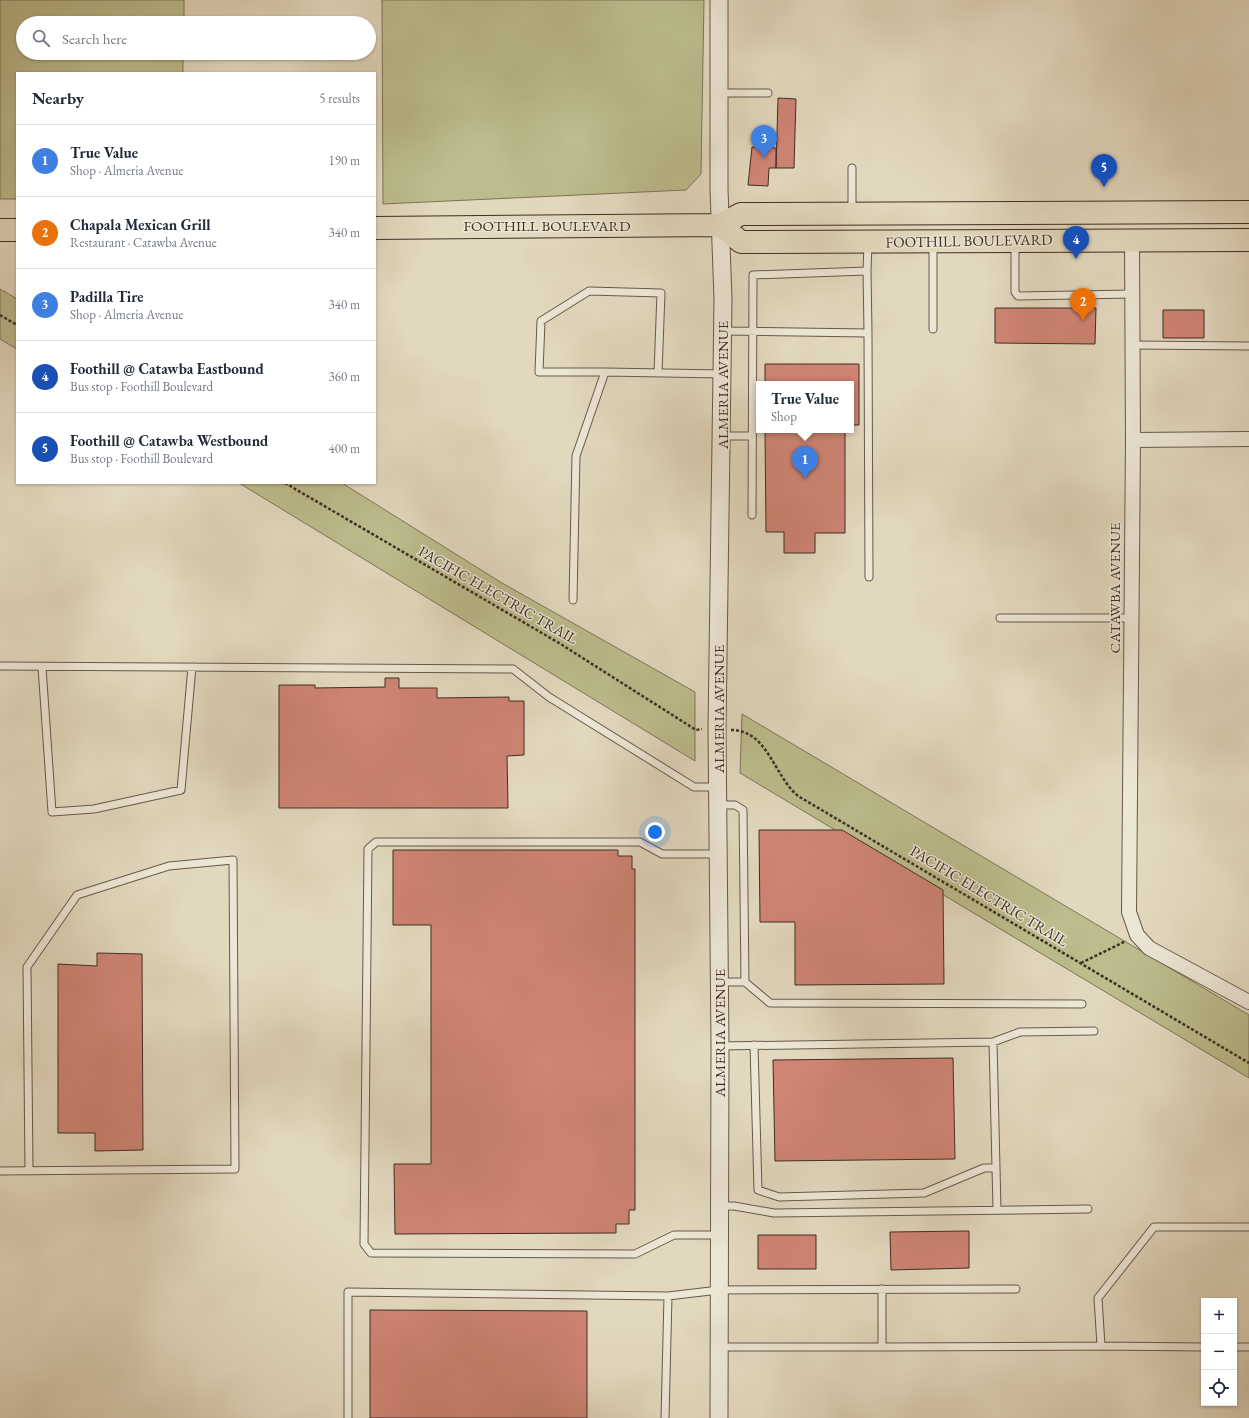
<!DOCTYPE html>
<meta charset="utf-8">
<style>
:root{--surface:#fff;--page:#f6f6f7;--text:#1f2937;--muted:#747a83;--line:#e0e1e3;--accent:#0b8043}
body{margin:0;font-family:"EB Garamond",serif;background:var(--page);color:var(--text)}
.controls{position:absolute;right:12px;bottom:12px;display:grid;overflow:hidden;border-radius:0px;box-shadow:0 1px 3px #0004}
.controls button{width:36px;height:36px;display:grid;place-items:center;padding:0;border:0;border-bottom:1px solid var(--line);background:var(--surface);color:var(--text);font:20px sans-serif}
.you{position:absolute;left:655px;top:832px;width:14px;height:14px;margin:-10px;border:3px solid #fff;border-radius:50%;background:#1a73e8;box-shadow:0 0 0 6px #1a73e833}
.badge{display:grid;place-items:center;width:26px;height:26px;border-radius:50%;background:var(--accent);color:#fff;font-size:13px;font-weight:700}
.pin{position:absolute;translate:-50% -33px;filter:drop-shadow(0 1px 2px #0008)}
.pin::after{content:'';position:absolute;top:21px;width:14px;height:12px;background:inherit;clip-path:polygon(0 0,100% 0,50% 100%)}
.popup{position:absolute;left:756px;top:381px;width:98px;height:52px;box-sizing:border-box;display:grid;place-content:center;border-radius:0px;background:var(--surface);filter:drop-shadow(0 1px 3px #0005);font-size:13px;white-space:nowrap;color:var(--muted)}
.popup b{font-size:15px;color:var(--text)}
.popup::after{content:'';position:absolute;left:50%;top:100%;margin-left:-8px;border:8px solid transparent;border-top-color:var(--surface)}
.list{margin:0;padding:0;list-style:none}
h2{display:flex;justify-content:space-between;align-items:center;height:52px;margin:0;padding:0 16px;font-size:17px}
h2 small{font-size:13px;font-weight:400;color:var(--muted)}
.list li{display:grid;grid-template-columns:26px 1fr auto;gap:12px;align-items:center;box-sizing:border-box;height:72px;padding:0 16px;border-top:1px solid var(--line)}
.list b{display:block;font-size:15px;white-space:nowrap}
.list p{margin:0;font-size:13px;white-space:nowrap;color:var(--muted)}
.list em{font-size:13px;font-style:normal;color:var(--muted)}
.icon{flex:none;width:22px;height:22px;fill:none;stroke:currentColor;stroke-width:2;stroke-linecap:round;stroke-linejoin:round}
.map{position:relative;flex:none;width:1249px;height:1418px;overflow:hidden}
.search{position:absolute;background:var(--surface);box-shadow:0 1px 3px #0004;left:16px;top:16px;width:360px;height:44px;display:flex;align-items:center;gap:10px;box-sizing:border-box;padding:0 14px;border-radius:22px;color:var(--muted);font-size:15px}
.panel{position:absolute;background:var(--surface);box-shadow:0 1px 3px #0004;left:16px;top:72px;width:360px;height:412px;border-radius:0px}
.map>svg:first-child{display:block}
.green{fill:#bcbc8c;stroke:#7e7458}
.building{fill:#cf8474;stroke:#3f2d25}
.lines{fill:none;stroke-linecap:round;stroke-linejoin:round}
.service-casing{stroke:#68584b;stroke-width:9}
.minor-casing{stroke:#68584b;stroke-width:16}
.tertiary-casing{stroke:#68584b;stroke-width:19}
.primary-casing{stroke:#3f2d25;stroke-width:24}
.path{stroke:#3f2d25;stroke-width:2.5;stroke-dasharray:3 2;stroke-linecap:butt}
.service{stroke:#ece6d5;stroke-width:7}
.minor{stroke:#ece6d5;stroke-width:14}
.tertiary{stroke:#ece6d5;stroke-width:17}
.primary{stroke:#e2d8be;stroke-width:22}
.labels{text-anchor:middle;stroke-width:3;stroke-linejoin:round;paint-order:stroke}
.street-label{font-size:15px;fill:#3f2d25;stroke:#ece6d5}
</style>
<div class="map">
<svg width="1249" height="1418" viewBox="0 0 1249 1418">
<rect width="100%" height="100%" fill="#e2d8be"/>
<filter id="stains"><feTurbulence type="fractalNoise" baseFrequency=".005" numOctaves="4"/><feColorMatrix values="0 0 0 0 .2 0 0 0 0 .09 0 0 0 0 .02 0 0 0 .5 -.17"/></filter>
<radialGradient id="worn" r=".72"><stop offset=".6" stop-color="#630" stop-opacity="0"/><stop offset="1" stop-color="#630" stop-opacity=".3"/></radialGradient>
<!-- green -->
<path class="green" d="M0,0h184v23h-161v30h160v20h-166v126h-17z
M382,0h322l-3,174 -15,16 -303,14z
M0,289l17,10v50l-17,-10z
M239,483h103l160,100 193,109v69z
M742,714l507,301v63l-509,-305z"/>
<!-- building -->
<path class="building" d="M778,98l18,1 -2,69h-18z
M752,147l24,1v20h-7l-1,18 -20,-1z
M995,308h101l-1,36 -100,-1z
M1163,310h41v28h-41z
M765,364h94v61h-8v-41h-86z
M765,430h80v103h-30v20h-31v-21h-18z
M385,678h14v10h38v10l72,-1v4h15v54l-17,1 1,52h-229v-123h36v3l70,-1z
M759,830h83l101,60 1,94 -149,1v-63h-35z
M393,850h225v6h14v13h3v341h-6v14h-13v9l-221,1 -1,-70h37v-239h-38z
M97,953l45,1 1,196 -48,1v-18h-37v-169l39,2z
M953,1058l2,101 -180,2 -2,-101z
M969,1231v37l-78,2 -1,-38z
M758,1235h58v34h-58z
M370,1310l217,1v107h-217z"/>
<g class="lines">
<defs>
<path id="service" d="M719,93h49
M852,168v42
M1015,242v50l3,4 114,-2
M933,243v86
M723,331l145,2 -1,-62
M868,333l1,244
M1133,345l116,1
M605,372h-66l2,-51 48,-30 72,2 -3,80
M723,436h29
M752,515l1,-240 114,-4 1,-27
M573,600l3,-144 29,-84 118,2
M1000,618h132
M0,666l513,3 36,28 145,90h24
M42,667l10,145 42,-3 87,-19 11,-123
M718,805h17l8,5 2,172
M719,854h-57l-22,-12h-264l-8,7 -4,395 7,9 264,1 39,-19h45
M720,982h25l25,21 312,1
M993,1042l4,168
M754,1045l4,145 21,7 145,-4 60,-25h12
M720,1046l273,-4 27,-10 74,-1
M0,1171l235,-2 -2,-309 -64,6 -92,29 -50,72 2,203
M720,1206h14l40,7 314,-4
M668,1296l51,-6 297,-1
M719,1347h163v-58
M882,1347l219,-1
M1204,1347l-103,-1 -3,-48 56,-71h95
M1234,1347h15
M348,1418v-126l320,4 -3,122"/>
<path id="minor" d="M1132,240l1,200 -4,472 8,23 12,13 100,54
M1133,440l116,-1"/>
<path id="tertiary" d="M719,1418l1,-372 -3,-316 6,-431 -4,-110v-189"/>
<path id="primary" d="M720,225l21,17 508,-2
M375,228l345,-3 21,-11 508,-2
M0,230h17"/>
</defs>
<!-- service casing -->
<use href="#service" class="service-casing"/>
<!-- minor casing -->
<use href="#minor" class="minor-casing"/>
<!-- tertiary casing -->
<use href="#tertiary" class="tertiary-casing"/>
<!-- primary casing -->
<use href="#primary" class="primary-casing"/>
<!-- path -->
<path class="path" d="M0,315l17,10
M285,483l274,160 137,87 6,-1
M731,730c37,0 42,45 67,66l451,267
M1081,963l45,-22"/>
<!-- service -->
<use href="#service" class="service"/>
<!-- minor -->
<use href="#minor" class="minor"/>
<!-- tertiary -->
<use href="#tertiary" class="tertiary"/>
<!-- primary -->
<use href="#primary" class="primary"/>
</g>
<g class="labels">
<!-- street labels -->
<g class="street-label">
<text x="547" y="231">FOOTHILL BOULEVARD</text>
<text transform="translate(969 241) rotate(-1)" y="5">FOOTHILL BOULEVARD</text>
<text transform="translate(723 385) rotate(-90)" y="5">ALMERIA AVENUE</text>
<text transform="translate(1115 588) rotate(-90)" y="5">CATAWBA AVENUE</text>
<text transform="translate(498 595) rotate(30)" y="5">PACIFIC ELECTRIC TRAIL</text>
<text transform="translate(719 709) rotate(-90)" y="5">ALMERIA AVENUE</text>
<text transform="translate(989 896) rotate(31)" y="5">PACIFIC ELECTRIC TRAIL</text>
<text transform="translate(720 1033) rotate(-90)" y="5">ALMERIA AVENUE</text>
</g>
</g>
<rect width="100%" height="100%" filter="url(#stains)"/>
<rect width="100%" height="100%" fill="url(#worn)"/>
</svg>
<div class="controls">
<button>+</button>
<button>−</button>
<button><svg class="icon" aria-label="locate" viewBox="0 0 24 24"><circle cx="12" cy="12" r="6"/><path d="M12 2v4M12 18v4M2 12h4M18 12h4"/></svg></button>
</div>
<div class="you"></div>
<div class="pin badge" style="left:805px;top:479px;background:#3f7fe0">1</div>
<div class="popup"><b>True Value</b>Shop</div>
<div class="pin badge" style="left:1083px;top:321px;background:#e8710a">2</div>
<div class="pin badge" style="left:764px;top:158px;background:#3f7fe0">3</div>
<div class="pin badge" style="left:1076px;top:259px;background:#1a4fb4">4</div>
<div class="pin badge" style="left:1104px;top:187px;background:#1a4fb4">5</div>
<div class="search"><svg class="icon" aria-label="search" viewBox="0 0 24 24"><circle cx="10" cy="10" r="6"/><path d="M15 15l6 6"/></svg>Search here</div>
<section class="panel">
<h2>Nearby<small>5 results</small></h2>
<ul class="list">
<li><span class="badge" style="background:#3f7fe0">1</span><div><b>True Value</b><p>Shop · Almeria Avenue</p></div><em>190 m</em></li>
<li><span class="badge" style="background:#e8710a">2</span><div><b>Chapala Mexican Grill</b><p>Restaurant · Catawba Avenue</p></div><em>340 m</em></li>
<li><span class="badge" style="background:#3f7fe0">3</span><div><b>Padilla Tire</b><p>Shop · Almeria Avenue</p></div><em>340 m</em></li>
<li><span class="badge" style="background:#1a4fb4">4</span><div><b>Foothill @ Catawba Eastbound</b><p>Bus stop · Foothill Boulevard</p></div><em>360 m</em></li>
<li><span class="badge" style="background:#1a4fb4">5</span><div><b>Foothill @ Catawba Westbound</b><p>Bus stop · Foothill Boulevard</p></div><em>400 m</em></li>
</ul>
</section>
</div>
